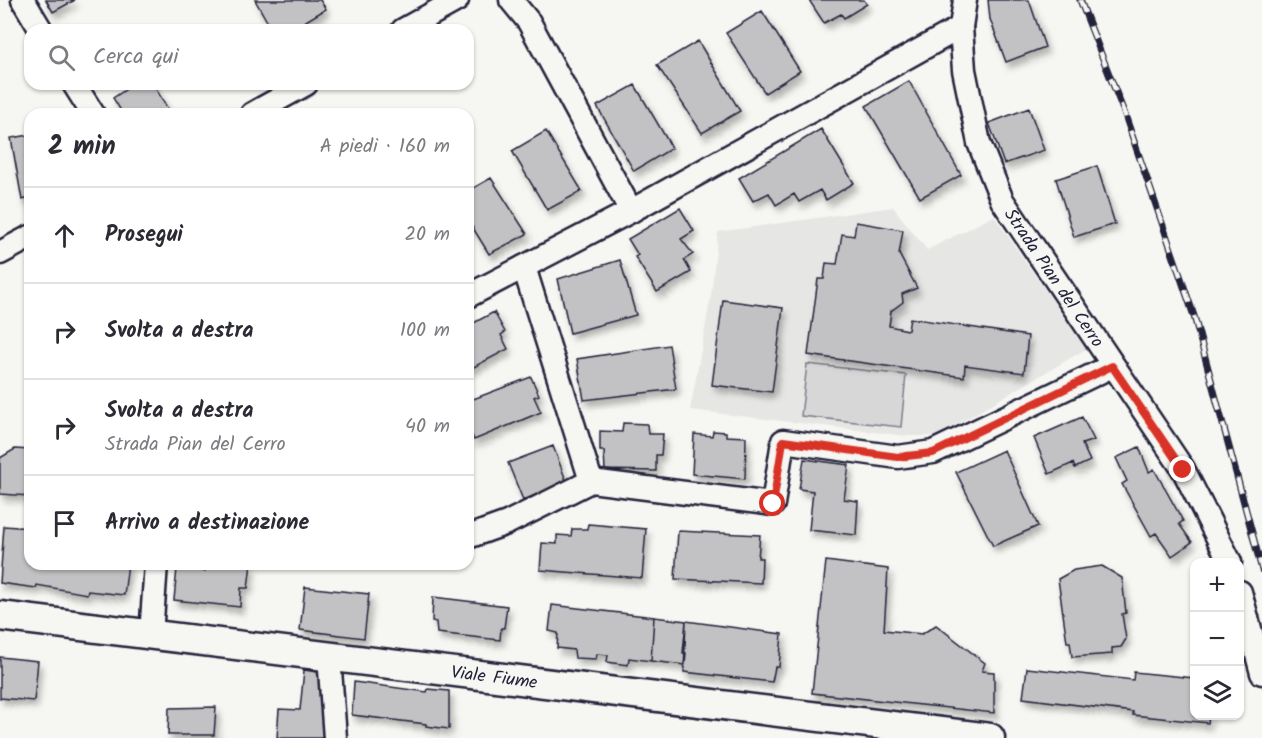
<!DOCTYPE html>
<html lang="it">
<meta charset="utf-8">
<style>
:root{--surface:#fff;--page:#f2f2f3;--text:#2b2b33;--muted:#7c7c81;--line:#e1e1e2}
body{margin:0;font-family:Kalam,sans-serif;background:var(--page);color:var(--text)}
.controls{position:absolute;right:18px;bottom:18px;display:grid;overflow:hidden;border-radius:12px;box-shadow:0 2px 4px #0004}
.controls button{width:54px;height:54px;display:grid;place-items:center;padding:0;border:0;border-bottom:2px solid var(--line);background:var(--surface);color:var(--text);font:30px sans-serif}
.stop{position:absolute;width:18px;height:18px;margin:-14px;border:4px solid #d93025;border-radius:50%;background:#fff}
.stop.end{background:#d93025;border-color:#fff;box-shadow:0 2px 6px #0008}
.list{margin:0;padding:0;list-style:none}
h2{display:flex;justify-content:space-between;align-items:center;height:78px;margin:0;padding:0 24px;font-size:26px}
h2 small{font-size:20px;font-weight:400;color:var(--muted)}
.list li{display:grid;grid-template-columns:39px 1fr auto;gap:18px;align-items:center;box-sizing:border-box;height:96px;padding:0 24px;border-top:2px solid var(--line)}
.list b{display:block;font-size:22px;white-space:nowrap}
.list p{margin:0;font-size:20px;white-space:nowrap;color:var(--muted)}
.list em{font-size:20px;font-style:normal;color:var(--muted)}
.icon{flex:none;width:33px;height:33px;fill:none;stroke:currentColor;stroke-width:2;stroke-linecap:round;stroke-linejoin:round}
.map{position:relative;flex:none;width:1262px;height:738px;overflow:hidden}
.search{position:absolute;background:var(--surface);box-shadow:0 2px 4px #0004;left:24px;top:24px;width:450px;height:66px;display:flex;align-items:center;gap:15px;box-sizing:border-box;padding:0 21px;border-radius:18px;color:var(--muted);font-size:22px}
.panel{position:absolute;background:var(--surface);box-shadow:0 2px 4px #0004;left:24px;top:108px;width:450px;height:462px;border-radius:18px}
.map>svg:first-child{display:block}
.built{fill:#e6e6e4}
.green{fill:#d7d7d7;stroke:#7c7c89;stroke-width:1.5}
.building{fill:#c2c2c4;stroke:#22223b;stroke-width:1.5;filter:url(#shadow)}
.lines{fill:none;stroke-linecap:round;stroke-linejoin:round}
.minor-casing{stroke:#22223b;stroke-width:27}
.major-casing{stroke:#22223b;stroke-width:33}
.minor{stroke:#f6f6f2;stroke-width:22}
.major{stroke:#f6f6f2;stroke-width:28}
.rail-casing{stroke:#22223b;stroke-width:7}
.rail{stroke:#f6f6f2;stroke-width:4.5;stroke-dasharray:14;stroke-linecap:butt}
.route{stroke:#d93025;stroke-width:8}
.labels{text-anchor:middle;stroke-width:4.5;stroke-linejoin:round;paint-order:stroke}
.street-label{font-size:18px;fill:#22223b;stroke:#f6f6f2}
</style>
<div class="map">
<svg width="1262" height="738" viewBox="0 0 1262 738">
<defs>
<filter id="shadow"><feDropShadow dx="3.5" dy="6" stdDeviation="3" flood-color="#0004"/></filter>
</defs>
<rect width="100%" height="100%" fill="#f6f6f2"/>
<filter id="ink" filterUnits="userSpaceOnUse"><feTurbulence type="fractalNoise" baseFrequency=".0167" numOctaves="2"/><feDisplacementMap in="SourceGraphic" scale="12" xChannelSelector="R" yChannelSelector="G"/><feConvolveMatrix kernelMatrix="1 2 1 2 8 2 1 2 1" color-interpolation-filters="sRGB"/></filter>
<g filter="url(#ink)">
<!-- built -->
<path class="built" d="M893,207l34,43 67,-34 92,133 -149,87h-31l-216,-26 21,-114 7,-64z"/>
<!-- green -->
<path class="green" d="M807,364l99,11 -5,52 -100,-11z"/>
<!-- building -->
<path class="building" d="M46,0h29l-22,12z
M255,0h65l6,9 -35,21h-19z
M809,0h55l3,4 -23,14 -3,-4 -17,9z
M988,0h41l16,47 -39,15 -16,-43z
M762,11l38,60 -35,22 -39,-60z
M698,41l42,70 -38,22 -45,-68z
M909,81l52,94 -41,23 -54,-92z
M134,84h19l18,30h-48l-10,-16z
M635,85l37,63 -38,23 -37,-65z
M1029,108l15,42 -40,14 -15,-41z
M821,129l33,54 -28,17 -6,-10 -21,12 -5,-8 -18,11 -7,-12 -16,8 -14,-23z
M546,131l36,60 -35,19 -35,-59z
M30,135v63l-8,2 -11,-62z
M1097,166l18,58 -41,13 -18,-58z
M491,178l36,56 -38,20 -21,-34v-29z
M680,208l14,23 -13,8 12,15 -9,6 7,12 -34,20 -22,-35 3,-2 -10,-16z
M856,222l47,8 -4,24 18,34 -15,6 1,8 -12,9 -2,15 19,4 2,-12 118,18 -4,37 -59,-8 -1,12 -156,-22 10,-76h6l2,-16 11,1 5,-30 12,2z
M620,260l16,55 -66,18 -12,-54z
M723,300l60,8 -11,84 -60,-7z
M494,312l11,20 -4,3 7,14 -40,21v-44z
M669,345l7,44 -92,11 -7,-41z
M531,377l8,18 -5,2 7,15 -67,28 -6,-13v-26z
M1082,417l12,23 -12,4 8,17 -15,7 -2,-5 -24,11 -15,-36z
M623,423l24,1 1,10h15l-2,21h-5v16l-51,-1 -1,-19h-4v-20l22,1z
M713,431l13,1v4l20,1 -1,42 -53,-5 2,-40 18,2z
M553,446l14,37 -44,17 -15,-37z
M1139,447l10,25 5,-3 29,52 -4,3 13,18 -20,14 -16,-23 -5,3 -29,-52 5,-3 -11,-23z
M15,449l15,1v46l-30,-2v-36z
M1004,450l34,76 -45,20 -37,-74z
M804,459l45,6 -5,34 14,2 -2,34 -47,-5 4,-39 -14,-2z
M588,524l58,5 -4,49 -102,-8 2,-27 15,1v-9l14,1 1,-7h15z
M4,526l26,2v36h98l-4,31 -36,-4 -1,3 -50,-9 -1,3 -36,-5z
M678,531l82,4 -2,23h4l-1,25 -86,-4z
M826,561l62,8 -4,61 38,4 14,-9 49,38 -3,8 12,1v41l-182,-20z
M206,564h45l-3,24h-7l-1,19 -66,-7 3,-32 28,3z
M1102,566l20,12 4,35 -4,1 4,25 -5,8 -9,1v6l-40,3 -2,-15h-3l-9,-63 16,-9z
M305,587l64,7 -5,44 -64,-8z
M433,597l74,9 -3,22h-3l-1,12 -63,-7 -1,-11 -4,-1z
M552,605l102,12 -3,44 -22,-3 -1,7 -21,-3 1,-7 -11,-1 -1,5 -21,-1 -1,-8 -17,-2 1,-15 -9,-2z
M654,617l32,4 -3,32h3l-1,12 -34,-4z
M686,621l96,13 -3,33h-4l-3,15 -88,-10z
M0,657l38,4 -4,40 -34,-3z
M1027,668l106,12 1,-8 60,6v38h15l-1,7 -75,-8v-3l-110,-14z
M304,670l26,4 -3,64h-50l2,-29 21,1z
M354,682l73,10 1,-3 21,2v38l-23,-3v-2l-74,-9z
M216,707l-2,28h-46l1,-27z"/>
<g class="lines">
<defs>
<g id="minor">
<path d="M23,0l18,30"/>
<path d="M511,0l18,22 102,189"/>
<path id="s1" d="M965,0l-4,27 3,43 15,73 23,57 181,269 47,93"/>
<path d="M403,30l54,-30"/>
<path d="M74,84l19,30"/>
<path d="M252,114l54,-30"/>
<path d="M0,253l30,-16"/>
<path d="M524,267l67,214"/>
<path d="M468,296l163,-85 330,-184"/>
<path d="M468,537l39,-14 84,-42 182,23 10,-63 115,16 35,-5 179,-86"/>
<path d="M1240,592l22,81"/>
<path d="M151,635l5,-71"/>
<path d="M329,656l6,82"/>
</g>
<g id="major">
<path id="s2" d="M0,616l990,122"/>
</g>
</defs>
<!-- minor casing -->
<use href="#minor" class="minor-casing"/>
<!-- major casing -->
<use href="#major" class="major-casing"/>
<!-- minor -->
<use href="#minor" class="minor"/>
<!-- major -->
<use href="#major" class="major"/>
<defs>
<path id="rail" d="M1080,0l45,115 69,201 68,254"/>
</defs>
<!-- rail casing -->
<use href="#rail" class="rail-casing"/>
<!-- rail -->
<use href="#rail" class="rail"/>
</g>
</g>
<g class="lines" filter="url(#ink)">
<!-- route -->
<path class="route" d="M773,504l10,-63 115,16 35,-4 179,-87 71,104"/>
</g>
<g class="labels">
<!-- street labels -->
<g class="street-label">
<text dy="6" stroke="none"><textPath href="#s1" startOffset="300">Strada Pian del Cerro</textPath></text>
<text dy="6" stroke="none"><textPath href="#s2" startOffset="498">Viale Fiume</textPath></text>
</g>
</g>
</svg>
<div class="controls">
<button>+</button>
<button>−</button>
<button><svg class="icon" aria-label="layers" viewBox="0 0 24 24"><path d="M12 4l9 5-9 5-9-5zM3 14l9 5 9-5"/></svg></button>
</div>
<div class="stop" style="left:773px;top:504px"></div>
<div class="stop end" style="left:1183px;top:470px"></div>
<div class="search"><svg class="icon" aria-label="search" viewBox="0 0 24 24"><circle cx="10" cy="10" r="6"/><path d="M15 15l6 6"/></svg>Cerca qui</div>
<section class="panel">
<h2>2 min<small>A piedi · 160 m</small></h2>
<ul class="list">
<li><svg class="icon" aria-label="ahead" viewBox="0 0 24 24"><path d="M12 20V5M6 11l6-6 6 6"/></svg><div><b>Prosegui</b></div><em>20 m</em></li>
<li><svg class="icon" aria-label="right" viewBox="0 0 24 24"><path d="M7 20v-9h11M14 6l5 5-5 5"/></svg><div><b>Svolta a destra</b></div><em>100 m</em></li>
<li><svg class="icon" aria-label="right" viewBox="0 0 24 24"><path d="M7 20v-9h11M14 6l5 5-5 5"/></svg><div><b>Svolta a destra</b><p>Strada Pian del Cerro</p></div><em>40 m</em></li>
<li><svg class="icon" aria-label="arrive" viewBox="0 0 24 24"><path d="M6 21V4h12l-3 4 3 4H6"/></svg><div><b>Arrivo a destinazione</b></div></li>
</ul>
</section>
</div>
